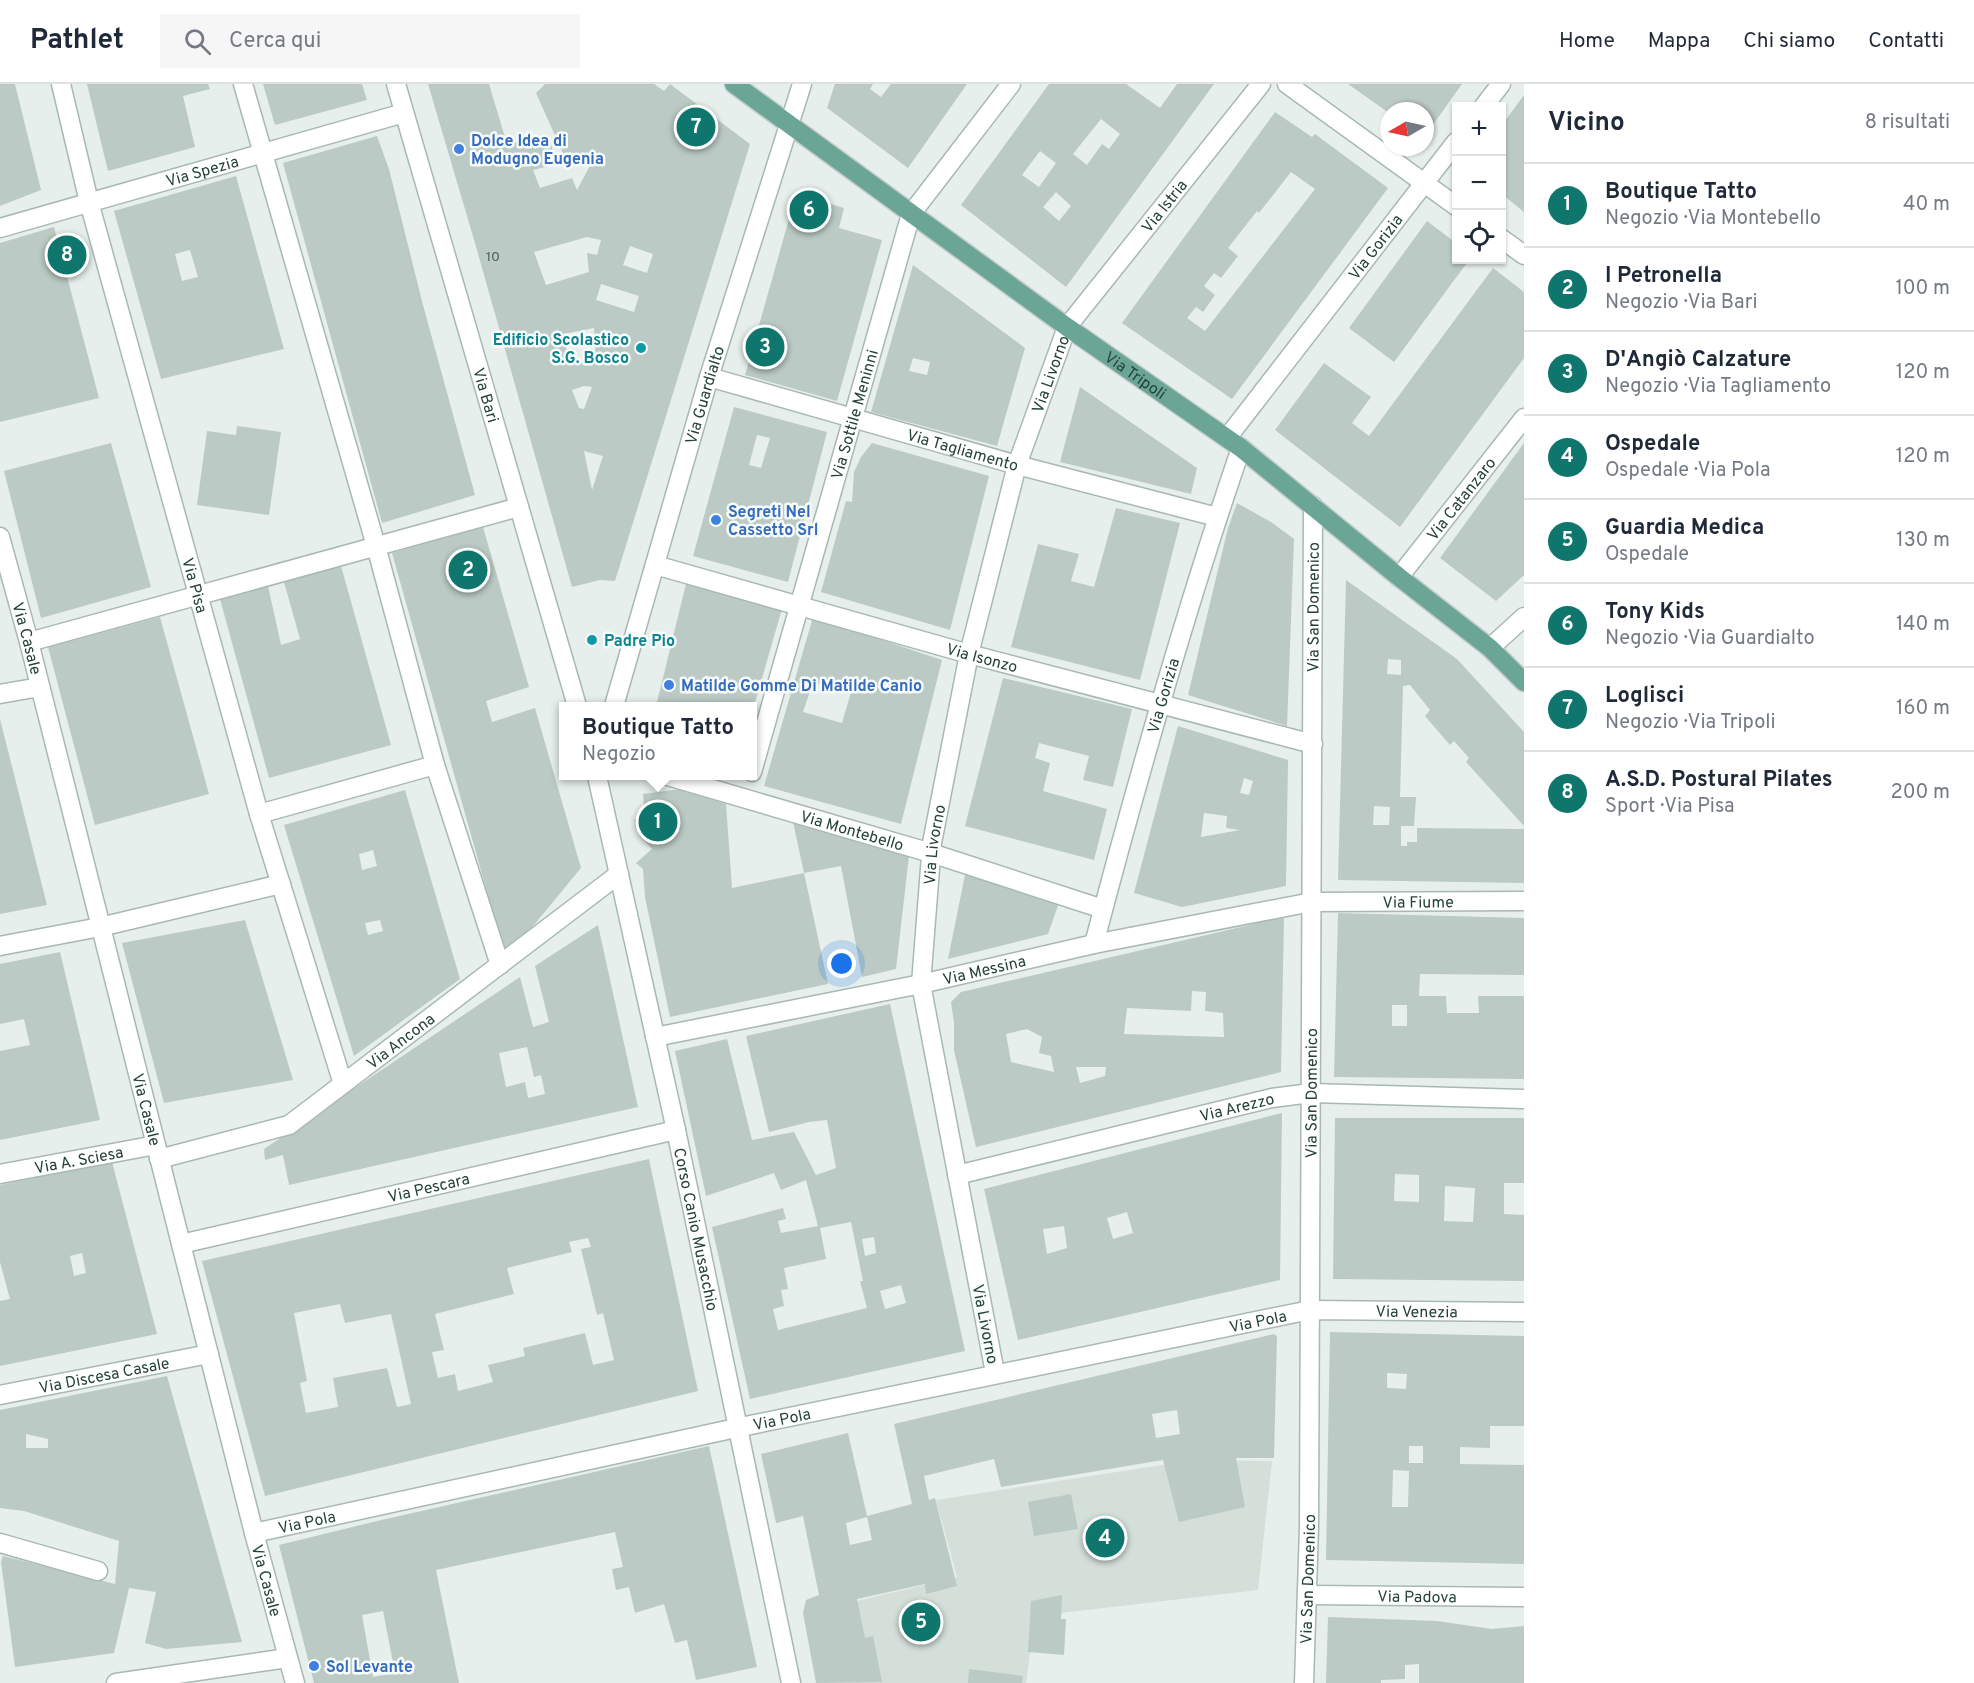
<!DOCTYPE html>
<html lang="it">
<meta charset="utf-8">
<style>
:root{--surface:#fff;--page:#f6f6f7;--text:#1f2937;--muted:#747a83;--line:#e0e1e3;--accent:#0f766e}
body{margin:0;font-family:Overpass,sans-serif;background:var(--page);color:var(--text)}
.controls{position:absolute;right:18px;top:18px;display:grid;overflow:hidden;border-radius:0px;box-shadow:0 2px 4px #0004}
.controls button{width:54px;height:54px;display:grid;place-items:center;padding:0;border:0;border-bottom:2px solid var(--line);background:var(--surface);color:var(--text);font:30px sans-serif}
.compass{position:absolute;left:1380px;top:18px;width:54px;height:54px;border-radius:50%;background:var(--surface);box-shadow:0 2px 4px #0004;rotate:261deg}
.you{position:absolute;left:842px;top:880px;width:21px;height:21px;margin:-15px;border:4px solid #fff;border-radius:50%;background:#1a73e8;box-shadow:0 0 0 9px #1a73e833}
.badge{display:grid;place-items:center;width:39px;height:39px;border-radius:50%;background:var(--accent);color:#fff;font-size:20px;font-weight:700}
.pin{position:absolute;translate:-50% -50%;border:3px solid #fff;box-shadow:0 2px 6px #0006}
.popup{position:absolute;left:559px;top:618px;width:198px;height:78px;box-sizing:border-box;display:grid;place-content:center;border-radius:0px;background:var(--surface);filter:drop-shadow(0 2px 4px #0005);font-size:20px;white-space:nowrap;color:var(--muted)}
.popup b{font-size:22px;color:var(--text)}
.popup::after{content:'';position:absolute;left:50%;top:100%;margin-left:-12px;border:12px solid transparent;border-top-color:var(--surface)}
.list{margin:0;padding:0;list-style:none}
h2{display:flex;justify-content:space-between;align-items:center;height:78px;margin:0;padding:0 24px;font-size:26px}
h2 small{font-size:20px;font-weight:400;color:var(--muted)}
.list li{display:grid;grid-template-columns:39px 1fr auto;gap:18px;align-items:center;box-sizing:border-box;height:84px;padding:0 24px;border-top:2px solid var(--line)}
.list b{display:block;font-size:22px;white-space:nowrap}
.list p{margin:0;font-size:20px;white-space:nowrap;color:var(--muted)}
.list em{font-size:20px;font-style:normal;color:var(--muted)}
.icon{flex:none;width:33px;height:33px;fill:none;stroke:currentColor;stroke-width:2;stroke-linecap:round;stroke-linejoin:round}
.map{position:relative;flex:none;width:1524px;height:1599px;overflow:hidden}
header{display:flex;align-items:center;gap:36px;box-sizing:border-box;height:84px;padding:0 30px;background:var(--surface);border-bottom:2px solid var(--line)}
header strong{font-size:28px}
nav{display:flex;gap:33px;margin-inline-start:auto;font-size:21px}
.search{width:420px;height:54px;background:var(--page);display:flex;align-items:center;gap:15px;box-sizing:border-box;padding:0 21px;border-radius:0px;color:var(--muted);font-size:22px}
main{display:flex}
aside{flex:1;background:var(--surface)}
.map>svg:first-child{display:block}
.built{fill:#d4dfda}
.building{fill:#bbcac4;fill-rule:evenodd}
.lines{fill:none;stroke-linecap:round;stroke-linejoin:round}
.minor-casing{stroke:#a8b8b2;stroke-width:21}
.major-casing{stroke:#c2cac8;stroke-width:21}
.minor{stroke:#fff;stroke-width:18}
.major{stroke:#6aa596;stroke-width:18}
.shop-dot{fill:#3f7fe0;stroke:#f7fbf9;stroke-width:2}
.culture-dot{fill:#0f9aa8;stroke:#f7fbf9;stroke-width:2}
.labels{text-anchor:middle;stroke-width:5;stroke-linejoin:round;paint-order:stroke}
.number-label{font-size:14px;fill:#4a645c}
.shop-label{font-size:16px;font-weight:bold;fill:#366cbe;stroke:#f7fbf9;text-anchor:start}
.street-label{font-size:16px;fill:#24423a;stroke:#f7fbf9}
.culture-label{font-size:16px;font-weight:bold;fill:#0d838f;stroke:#f7fbf9;text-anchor:end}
</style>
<header>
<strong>Pathlet</strong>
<div class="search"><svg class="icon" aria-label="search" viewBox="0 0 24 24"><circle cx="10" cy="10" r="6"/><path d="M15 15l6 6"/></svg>Cerca qui</div>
<nav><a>Home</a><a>Mappa</a><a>Chi siamo</a><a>Contatti</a></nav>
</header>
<main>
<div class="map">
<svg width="1524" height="1599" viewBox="0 0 1524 1599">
<rect width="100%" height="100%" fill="#e6efeb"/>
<!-- built -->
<path class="built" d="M1194,1376l78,1 -14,129 -223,26 -9,67h-208l-15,-69 154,-37 -21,-77z"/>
<!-- building -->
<path class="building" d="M0,0h15l26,106 -41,16z
M87,0h121l2,5 -27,7 12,51 -87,24z
M263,0h99l5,16 -92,25z
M428,0h61l18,60 41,-9 9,29 -24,6 7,18 32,-10 5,12 15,-28 -13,-7 -9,14 -34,-76 9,-9h109l10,7 6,-7 80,60 -135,437 -15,-1 -28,7 -97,-344zM587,153l14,3 -4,15 -10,-2 2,19 -43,13 -12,-33zM630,162l23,8 -6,19 -24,-8zM601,200l38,12 -5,16 -38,-12zM594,244l2,33 -26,4 -7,-31zM584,302l8,1 -8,22 -5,-1 -7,-18zM584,367l19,5 -11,34z
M835,0h38l-3,5 11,8 10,-13h76l-59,84 -81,-60z
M1049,0h77l34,24 17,-24h37l-148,203 -105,-82zM1101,35l19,15 -11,15 -7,-5 -15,21 -14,-11zM1040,67l16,12 -17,24 -17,-12zM1056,108l15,14 -12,15 -16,-14z
M1348,0h114l-37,52v-25h-36v2z
M1524,11v117l-22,-18v-69z
M1275,28l37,25 3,-3 73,54 -156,211 -110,-76zM1291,88l24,17 -110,142 -18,-13 9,-11 7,5 12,-17 -11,-9 10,-13 7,5 17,-22 -10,-8 29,-37 2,2z
M377,52l12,33 34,136 52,190 -93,28 -99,-360z
M236,92l48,173 -123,30 -47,-168zM190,166l8,27 -16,4 -7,-27z
M796,110l48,14 -5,20 43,12 -45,161 -92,-26z
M1427,137l29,22v17h13l-75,102 -45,-34z
M54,143l45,171 -99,24v-179z
M913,181l112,83 -28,98 -126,-34zM913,274l17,4 -3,13 -18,-4z
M1493,184l31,24v66l-124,169 -125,-97 49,-67 47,34 -19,26 17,13z
M1080,303l117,81 -6,26 -131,-32z
M734,323l93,25 -39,150 -95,-26zM757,351l13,3 -9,30 -12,-3z
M237,342l44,6 -12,83 -72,-10 10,-74 29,4z
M111,359l40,144 -110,31 -37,-147z
M872,359l117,33 -39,154 -129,-38 25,-91 6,1 2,-30 7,-15z
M1524,359v132l-28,26 -56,-43z
M1237,419l34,19 23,17 -7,187 -99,-31 40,-167z
M1116,424l64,15 -40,157 -129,-33 27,-103 41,10 -8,27 23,6z
M483,443l46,160 -43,14 6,21 43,-14 46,160 -52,63 -26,18 -111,-396z
M341,482l50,179 -122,33 -49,-179 48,-13 13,59 19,-6 -16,-57z
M1346,496l111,79 67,73v94l-58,-64 3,-4 -15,-17 -4,4 -25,-29 5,-6 -20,-25 -7,1 -3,111h16l-2,29h-13v20h6v-4h10v-14l107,1v54l-186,-3zM1388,575l13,1v15l-14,-1zM1374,722l16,1 -1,18h-16z
M686,500l96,25 -28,97h-98z
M160,533l49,177 -114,31 -47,-178z
M813,533l129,43 -41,164 -137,-38zM813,598l38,10 -9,31 -39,-11z
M1003,594l129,31 -19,78 -30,-7 6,-24 -50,-13 -4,15 15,5 -7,28 64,18 -13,51 -129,-34z
M0,635l47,186 -47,9z
M1178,642l110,34 -2,126 -104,21 -48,-14zM1244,694l9,3 -4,14 -9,-2zM1204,729l23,3 -1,12 14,2 -39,7z
M681,705l45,15 6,84 72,-15 24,111 -158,33 -25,-120 -2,-28 -7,-6 16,-14 -12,-13 5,-5 -11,-10 10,-10 -1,-17z
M405,706l55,189 -106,77 -70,-231zM373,766l4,16 -15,4 -3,-16zM380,836l3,11 -15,4 -3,-12z
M793,738l116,34 -13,113 -34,8 -21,-111 -37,7z
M966,786l95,27 -13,37 -100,25z
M1338,829l186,5v57l-104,-1 -1,22h27l1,17h32l-1,-17h46v83l-190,-2zM1392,921h15v21h-15z
M1284,833l-3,155 -305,75 -22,-97v-27l-3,-21 10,-10zM1192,907l14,1 -1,19 18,2 1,24 -100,-3 3,-26 64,3zM1027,945l15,8 -3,16 12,3 3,16 -43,-10 -5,-28zM1076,983h30l-1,9 -25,7z
M245,836l48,160 -129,23 -42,-160z
M598,841l40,182 -349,78 -6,-30 -18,5 -1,-11 256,-172 13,50 16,-5 -14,-56zM527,963l7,30 7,-2 4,19 -17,4 -3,-16 -19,5 -7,-34z
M60,868l40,168 -100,20v-89l30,-6 -6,-26 -24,5v-60z
M890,920l75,347 -215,48 -38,-172 71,-19 3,11 -8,2 3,12 37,-7 -12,-46 -25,10 -7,-17 -68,23 -31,-145 52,-12 25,101 42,-8 22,43 20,-7 -9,-48 -18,2 -40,10 -23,-96zM851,1138l12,59h-3l7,27 -89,22 -5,-21 11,-3 -3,-16 7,-1 -4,-21 42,-9 -6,-31zM874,1153l2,16 -11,3 -3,-17zM901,1201l5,18 -21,6 -5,-18z
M1282,1029l-2,167 -262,60 -34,-151zM1127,1128l6,21 -20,6 -6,-21zM1064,1142l3,22 -20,6 -4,-25z
M1335,1034h189v65h-20v31l20,1v66l-191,-2zM1395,1090l24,1v27l-25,-1zM1445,1102l30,2 -2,34 -29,-1z
M649,1075l49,232 -433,105 -63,-235zM588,1154l3,9 -10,2 16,66 6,-2 11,47 -21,5 -8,-32 -62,15 2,8 -37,9 5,17 -35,9 -3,-17 -17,4 -6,-26 12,-2 -9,-36 79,-20 -7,-26 65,-16 -3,-10zM340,1220l5,19 46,-9 20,90 -14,3 -10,-39 -54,10 5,29 -32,6 -6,-30 7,-2 -13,-68z
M112,1078l45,172 -157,32v-65l10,-2 -10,-37v-77zM82,1169l4,20 -12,3 -4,-20z
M1330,1248l194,4v90h-34v22l-30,-1v17l64,1v99l-198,-4zM1387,1289l20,1 -1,15 -19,-1zM1409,1362h14v17h-14zM1393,1386l16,1 -1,36h-16z
M1274,1250l3,2 -3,122h-38l9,49 -66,15 -16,-62 -162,27 -7,-28 -70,17 5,24 6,-2 22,88 -31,8 -1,-10 -68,15 8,39 8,-2 9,46 -66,1 -13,-70 3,-13 13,-5 -16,-79 -27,7 -15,-69 87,-21 19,83 45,-12 -18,-80zM1177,1326l3,24 -24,4 -4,-24zM867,1433l5,23 -22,5 -4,-22z
M167,1292l75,266 -76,7 -21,-6 11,-51 -27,-4 -15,65 -99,14 -14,-105 2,-6 112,28 4,-43 -95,-30 -24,-3v-98zM26,1350l22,5v9h-22z
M709,1362l48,221 -61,13 -9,-40 -12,3 -11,-39 -29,9 -6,-26 -13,3 -4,-21 11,-2 -8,-35 -179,38 23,113h-145l-35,-138 98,-24zM383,1527l12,62 -22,4 -11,-62z
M1071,1410l7,35 -44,7 -6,-34z
M1062,1511l-1,24h5l-2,36 -36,-3 3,-51z
M1328,1533l109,4 55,8 32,-3v57h-105v-19l-14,1v14l-24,1v3h-55z
M969,1585l54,7 -1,7h-54z"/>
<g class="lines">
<defs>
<g id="minor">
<path id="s1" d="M61,0l28,118 170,612 84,270"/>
<path d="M243,0l133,462 59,219 65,200"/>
<path id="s2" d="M396,0l181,622"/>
<path d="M1287,0l169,122"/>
<path d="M1484,22l17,-22"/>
<path id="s3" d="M0,144l404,-115"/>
<path d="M1502,155l22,16"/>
<path id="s4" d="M709,293l308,88 200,52"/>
<path id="s5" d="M1227,354l229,-296"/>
<path id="s6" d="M0,453l29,105 225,891 41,150"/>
<path id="s7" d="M655,481l314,89 344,90"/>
<path id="s8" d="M1399,493l125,-159"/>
<path d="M29,558l490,-135"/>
<path d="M1490,564l34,-31"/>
<path d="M0,610l40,-7"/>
<path id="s9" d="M614,622l95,-329 93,-293"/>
<path id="s10" d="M752,688l159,-558 100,-130"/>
<path id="s11" d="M597,692l79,354 115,553"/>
<path id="s12" d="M668,692l263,77 172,56"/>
<path d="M259,730l176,-49"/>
<path id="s13" d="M1094,860c44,-167 91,-333 147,-496"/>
<path d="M0,862l100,-19 181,-43"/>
<path id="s14" d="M655,953l266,-53 173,-40 218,-42 212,-1"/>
<path id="s15" d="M159,1075l130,-34 330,-251"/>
<path id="s16" d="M0,1090l156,-29"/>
<path id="s17" d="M957,1091l315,-77 39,-5 213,6"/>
<path id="s18" d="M181,1160l495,-114"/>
<path id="s19" d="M995,1289l-74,-389 11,-141 37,-189 48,-189 50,-138 194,-243"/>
<path id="s20" d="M0,1311l209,-41"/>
<path id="s21" d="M254,1449l482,-105 574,-118 214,2"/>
<path d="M0,1459l98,28"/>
<path id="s22" d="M1309,1511l215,2"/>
<path d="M116,1599l172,-25"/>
<path id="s23" d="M1304,1599l5,-156 4,-1021"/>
</g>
<g id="major">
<path id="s24" d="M734,0l333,243 174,121 158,129 91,71 34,34"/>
</g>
</defs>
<!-- minor casing -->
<use href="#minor" class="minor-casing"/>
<!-- major casing -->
<use href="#major" class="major-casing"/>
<!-- minor -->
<use href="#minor" class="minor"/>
<!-- major -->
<use href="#major" class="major"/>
</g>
<!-- markers -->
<g class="shop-dot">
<circle cx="459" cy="65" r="6"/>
<circle cx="716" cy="436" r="6"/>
<circle cx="669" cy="601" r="6"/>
<circle cx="314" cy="1582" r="6"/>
</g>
<g class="culture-dot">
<circle cx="641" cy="264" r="6"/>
<circle cx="592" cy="556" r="6"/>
</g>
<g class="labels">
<!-- number labels -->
<g class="number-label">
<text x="493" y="177">10</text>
</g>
<!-- shop labels -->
<g class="shop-label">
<text x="471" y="62">Dolce Idea di<tspan x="471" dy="18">Modugno Eugenia</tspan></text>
<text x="728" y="433">Segreti Nel<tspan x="728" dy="18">Cassetto Srl</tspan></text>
<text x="681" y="607">Matilde Gomme Di Matilde Canio</text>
<text x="326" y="1588">Sol Levante</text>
</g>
<!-- street labels -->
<g class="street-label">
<text dy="6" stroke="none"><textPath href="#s3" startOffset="210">Via Spezia</textPath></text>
<text dy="6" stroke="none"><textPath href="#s19" startOffset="1227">Via Istria</textPath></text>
<text dy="6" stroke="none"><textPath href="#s5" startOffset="242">Via Gorizia</textPath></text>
<text dy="6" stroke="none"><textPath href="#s19" startOffset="1022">Via Livorno</textPath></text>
<text dy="6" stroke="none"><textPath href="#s24" startOffset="496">Via Tripoli</textPath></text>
<text dy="6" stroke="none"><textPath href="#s9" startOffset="324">Via Guardialto</textPath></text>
<text dy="6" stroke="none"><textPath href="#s2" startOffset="324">Via Bari</textPath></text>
<text dy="6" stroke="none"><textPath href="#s10" startOffset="372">Via Sottile Meninni</textPath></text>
<text dy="6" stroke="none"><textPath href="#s4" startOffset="264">Via Tagliamento</textPath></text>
<text dy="6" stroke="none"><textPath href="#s8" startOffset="100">Via Catanzaro</textPath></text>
<text dy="6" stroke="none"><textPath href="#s1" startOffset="519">Via Pisa</textPath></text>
<text dy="6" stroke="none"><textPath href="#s23" startOffset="1076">Via San Domenico</textPath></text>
<text dy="6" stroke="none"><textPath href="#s6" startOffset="105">Via Casale</textPath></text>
<text dy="6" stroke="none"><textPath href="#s7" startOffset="340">Via Isonzo</textPath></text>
<text dy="6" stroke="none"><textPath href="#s13" startOffset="258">Via Gorizia</textPath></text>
<text dy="6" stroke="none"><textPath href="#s12" startOffset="192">Via Montebello</textPath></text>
<text dy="6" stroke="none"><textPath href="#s19" startOffset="536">Via Livorno</textPath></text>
<text dy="6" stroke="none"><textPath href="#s14" startOffset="777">Via Fiume</textPath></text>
<text dy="6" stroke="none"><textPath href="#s14" startOffset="336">Via Messina</textPath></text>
<text dy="6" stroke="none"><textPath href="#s15" startOffset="274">Via Ancona</textPath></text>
<text dy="6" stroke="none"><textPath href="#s23" startOffset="590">Via San Domenico</textPath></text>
<text dy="6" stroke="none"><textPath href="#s17" startOffset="288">Via Arezzo</textPath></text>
<text dy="6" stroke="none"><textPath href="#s6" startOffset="591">Via Casale</textPath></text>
<text dy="6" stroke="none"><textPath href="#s16" startOffset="80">Via A. Sciesa</textPath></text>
<text dy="6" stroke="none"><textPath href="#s18" startOffset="254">Via Pescara</textPath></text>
<text dy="6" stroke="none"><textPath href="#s11" startOffset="464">Corso Canio Musacchio</textPath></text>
<text dy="6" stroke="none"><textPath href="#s21" startOffset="1186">Via Venezia</textPath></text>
<text dy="6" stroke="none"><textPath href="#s21" startOffset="1026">Via Pola</textPath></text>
<text transform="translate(986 1240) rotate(79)" y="6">Via Livorno</text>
<text dy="6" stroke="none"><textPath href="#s20" startOffset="106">Via Discesa Casale</textPath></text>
<text dy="6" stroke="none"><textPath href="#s21" startOffset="540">Via Pola</textPath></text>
<text dy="6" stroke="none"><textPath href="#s21" startOffset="54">Via Pola</textPath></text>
<text dy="6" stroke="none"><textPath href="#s23" startOffset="104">Via San Domenico</textPath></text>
<text dy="6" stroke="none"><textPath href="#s6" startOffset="1077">Via Casale</textPath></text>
<text dy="6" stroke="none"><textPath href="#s22" startOffset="108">Via Padova</textPath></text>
</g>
<!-- culture labels -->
<g class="culture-label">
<text x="629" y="261">Edificio Scolastico<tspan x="629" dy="18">S.G. Bosco</tspan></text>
<text x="604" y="562" text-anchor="start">Padre Pio</text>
</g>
</g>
</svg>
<div class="controls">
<button>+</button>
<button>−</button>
<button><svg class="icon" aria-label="locate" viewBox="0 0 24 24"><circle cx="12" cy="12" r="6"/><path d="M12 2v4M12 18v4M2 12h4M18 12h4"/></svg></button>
</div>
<svg class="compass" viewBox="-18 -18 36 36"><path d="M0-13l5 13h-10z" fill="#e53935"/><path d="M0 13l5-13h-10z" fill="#747a83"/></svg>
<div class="you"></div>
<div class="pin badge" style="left:658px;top:738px">1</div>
<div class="popup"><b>Boutique Tatto</b>Negozio</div>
<div class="pin badge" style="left:468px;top:486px">2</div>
<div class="pin badge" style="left:765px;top:263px">3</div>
<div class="pin badge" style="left:1105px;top:1454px">4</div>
<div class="pin badge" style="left:921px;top:1538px">5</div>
<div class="pin badge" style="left:809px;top:126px">6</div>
<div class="pin badge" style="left:696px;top:43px">7</div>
<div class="pin badge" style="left:67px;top:171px">8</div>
</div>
<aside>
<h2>Vicino<small>8 risultati</small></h2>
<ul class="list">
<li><span class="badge">1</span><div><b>Boutique Tatto</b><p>Negozio · Via Montebello</p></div><em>40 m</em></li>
<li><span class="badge">2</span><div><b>I Petronella</b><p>Negozio · Via Bari</p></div><em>100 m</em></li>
<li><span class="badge">3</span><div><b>D'Angiò Calzature</b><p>Negozio · Via Tagliamento</p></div><em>120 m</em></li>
<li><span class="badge">4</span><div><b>Ospedale</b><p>Ospedale · Via Pola</p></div><em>120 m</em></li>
<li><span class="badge">5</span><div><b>Guardia Medica</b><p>Ospedale</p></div><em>130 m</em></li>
<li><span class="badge">6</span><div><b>Tony Kids</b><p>Negozio · Via Guardialto</p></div><em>140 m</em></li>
<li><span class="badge">7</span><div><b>Loglisci</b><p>Negozio · Via Tripoli</p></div><em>160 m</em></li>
<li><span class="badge">8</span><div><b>A.S.D. Postural Pilates</b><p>Sport · Via Pisa</p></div><em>200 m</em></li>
</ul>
</aside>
</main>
